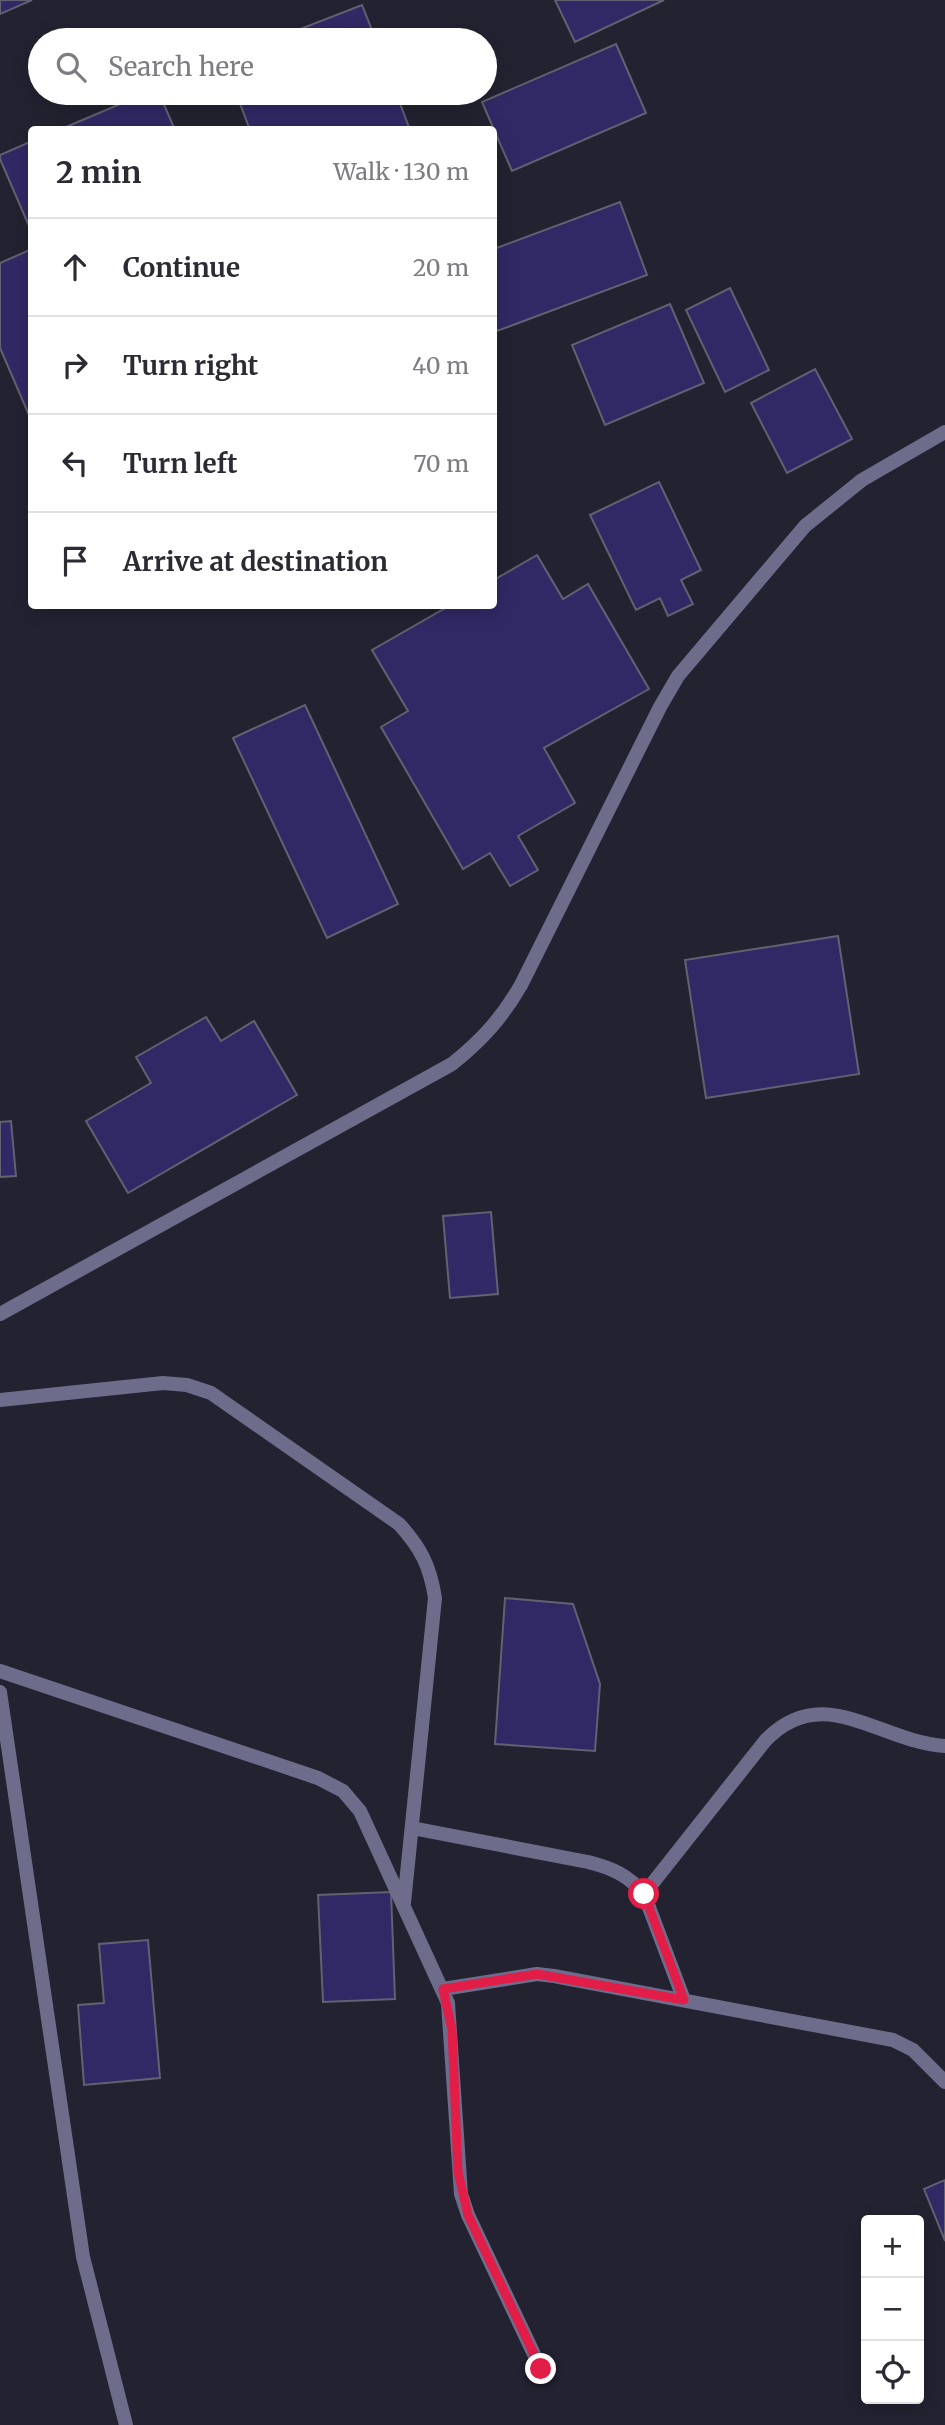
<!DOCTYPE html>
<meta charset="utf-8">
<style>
:root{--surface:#fff;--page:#f2f2f3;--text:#2b2b33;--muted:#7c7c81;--line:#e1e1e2}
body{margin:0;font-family:Merriweather,serif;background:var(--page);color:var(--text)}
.controls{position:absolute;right:21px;bottom:21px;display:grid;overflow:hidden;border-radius:7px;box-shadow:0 4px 18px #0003}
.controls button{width:63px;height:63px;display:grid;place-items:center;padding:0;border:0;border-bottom:2px solid var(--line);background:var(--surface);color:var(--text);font:35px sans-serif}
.stop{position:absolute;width:21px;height:21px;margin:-16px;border:5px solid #e11d48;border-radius:50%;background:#fff}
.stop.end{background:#e11d48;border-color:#fff;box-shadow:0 2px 7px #0008}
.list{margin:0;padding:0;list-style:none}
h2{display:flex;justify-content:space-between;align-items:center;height:91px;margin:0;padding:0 28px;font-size:30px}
h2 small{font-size:23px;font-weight:400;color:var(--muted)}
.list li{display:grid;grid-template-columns:46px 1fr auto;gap:21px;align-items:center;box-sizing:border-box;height:98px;padding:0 28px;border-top:2px solid var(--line)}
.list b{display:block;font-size:26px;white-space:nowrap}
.list em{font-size:23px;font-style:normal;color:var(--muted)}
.icon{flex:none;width:38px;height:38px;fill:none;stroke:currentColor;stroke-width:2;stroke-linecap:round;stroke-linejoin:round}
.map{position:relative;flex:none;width:945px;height:2425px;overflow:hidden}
.search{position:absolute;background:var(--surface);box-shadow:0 4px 18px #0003;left:28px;top:28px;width:469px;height:77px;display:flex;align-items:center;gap:18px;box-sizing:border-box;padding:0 24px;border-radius:38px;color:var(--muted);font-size:26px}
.panel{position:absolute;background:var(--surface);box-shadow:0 4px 18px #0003;left:28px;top:126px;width:469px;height:483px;border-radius:7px}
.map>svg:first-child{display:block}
.building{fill:#312965;stroke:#616172;stroke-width:2}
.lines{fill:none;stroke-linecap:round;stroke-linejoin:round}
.street{stroke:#6d6d8b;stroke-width:14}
.route{stroke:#e11d48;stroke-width:9}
</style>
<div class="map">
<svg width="945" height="2425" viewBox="0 0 945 2425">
<rect width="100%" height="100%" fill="#232231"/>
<!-- building -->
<path class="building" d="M0,0h32l-32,14z
M555,0h109l-89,42z
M362,5l14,35h-104z
M616,44l30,69 -134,58 -30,-69z
M146,93h13l16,37h-116z
M236,93h160l14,37h-160z
M32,141v92l-32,-74v-4z
M620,202l27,73 -150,56 -3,-11v-71z
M32,249v173l-32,-74v-85z
M730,288l39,82 -44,22 -39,-82z
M670,304l34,79 -99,42 -33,-80z
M815,369l37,70 -65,34 -36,-70z
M659,482l42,88 -20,10 12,24 -25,12 -8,-18 -24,12 -46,-95z
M537,555l26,44 25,-15 61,105 -105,59 31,55 -57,33 20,34 -28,16 -20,-33 -27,16 -82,-142 27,-16 -36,-61 77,-44h45v-26z
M305,705l93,199 -71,34 -94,-200z
M838,936l21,138 -153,24 -21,-138z
M206,1017l15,24 33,-20 43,74 -169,98 -42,-72 65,-38 -15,-26z
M11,1121l5,55 -16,1v-55z
M491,1212l7,82 -48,4 -7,-82z
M505,1598l68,6 27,80 -5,67 -100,-7z
M391,1892l4,107 -72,3 -5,-107z
M148,1940l12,138 -76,7 -6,-80 26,-2 -5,-59z
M945,2180v61l-21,-52z"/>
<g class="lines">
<!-- street -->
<path class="street" d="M0,1314l452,-250c30,-24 50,-46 69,-79l139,-278 18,-31 127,-150 57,-46 83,-48
M0,1400l163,-17 24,2 24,8 188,131c22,24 31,42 36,74l-31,305
M0,1671l318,107 25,13 17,20 88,192 13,191 7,21 73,154
M0,1692l83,565 43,168
M412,1828l176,34c24,6 40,13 56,32l40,106
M644,1894l121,-153c58,-61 114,1 180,5
M443,1989l94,-15 17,2 339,64 20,10 32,32"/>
</g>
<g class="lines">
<!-- route -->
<path class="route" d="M541,2369l-73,-154 -10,-43 -6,-142 -9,-41 94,-15 147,26 -40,-106"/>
</g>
</svg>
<div class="controls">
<button>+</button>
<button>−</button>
<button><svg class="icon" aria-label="locate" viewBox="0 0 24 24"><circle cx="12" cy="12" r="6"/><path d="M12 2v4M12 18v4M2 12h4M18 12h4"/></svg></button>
</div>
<div class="stop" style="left:644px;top:1894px"></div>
<div class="stop end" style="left:541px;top:2369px"></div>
<div class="search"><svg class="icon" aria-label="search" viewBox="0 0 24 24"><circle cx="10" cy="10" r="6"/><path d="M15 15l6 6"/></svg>Search here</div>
<section class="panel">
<h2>2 min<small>Walk · 130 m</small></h2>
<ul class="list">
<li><svg class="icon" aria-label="ahead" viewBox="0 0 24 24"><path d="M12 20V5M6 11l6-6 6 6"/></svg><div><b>Continue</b></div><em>20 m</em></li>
<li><svg class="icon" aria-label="right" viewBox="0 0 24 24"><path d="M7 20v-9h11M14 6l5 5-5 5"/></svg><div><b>Turn right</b></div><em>40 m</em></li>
<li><svg class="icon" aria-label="left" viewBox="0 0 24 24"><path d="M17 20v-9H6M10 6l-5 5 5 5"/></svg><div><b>Turn left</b></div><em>70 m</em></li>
<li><svg class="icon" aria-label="arrive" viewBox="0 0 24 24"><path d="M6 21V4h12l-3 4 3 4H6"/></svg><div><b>Arrive at destination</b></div></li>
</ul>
</section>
</div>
